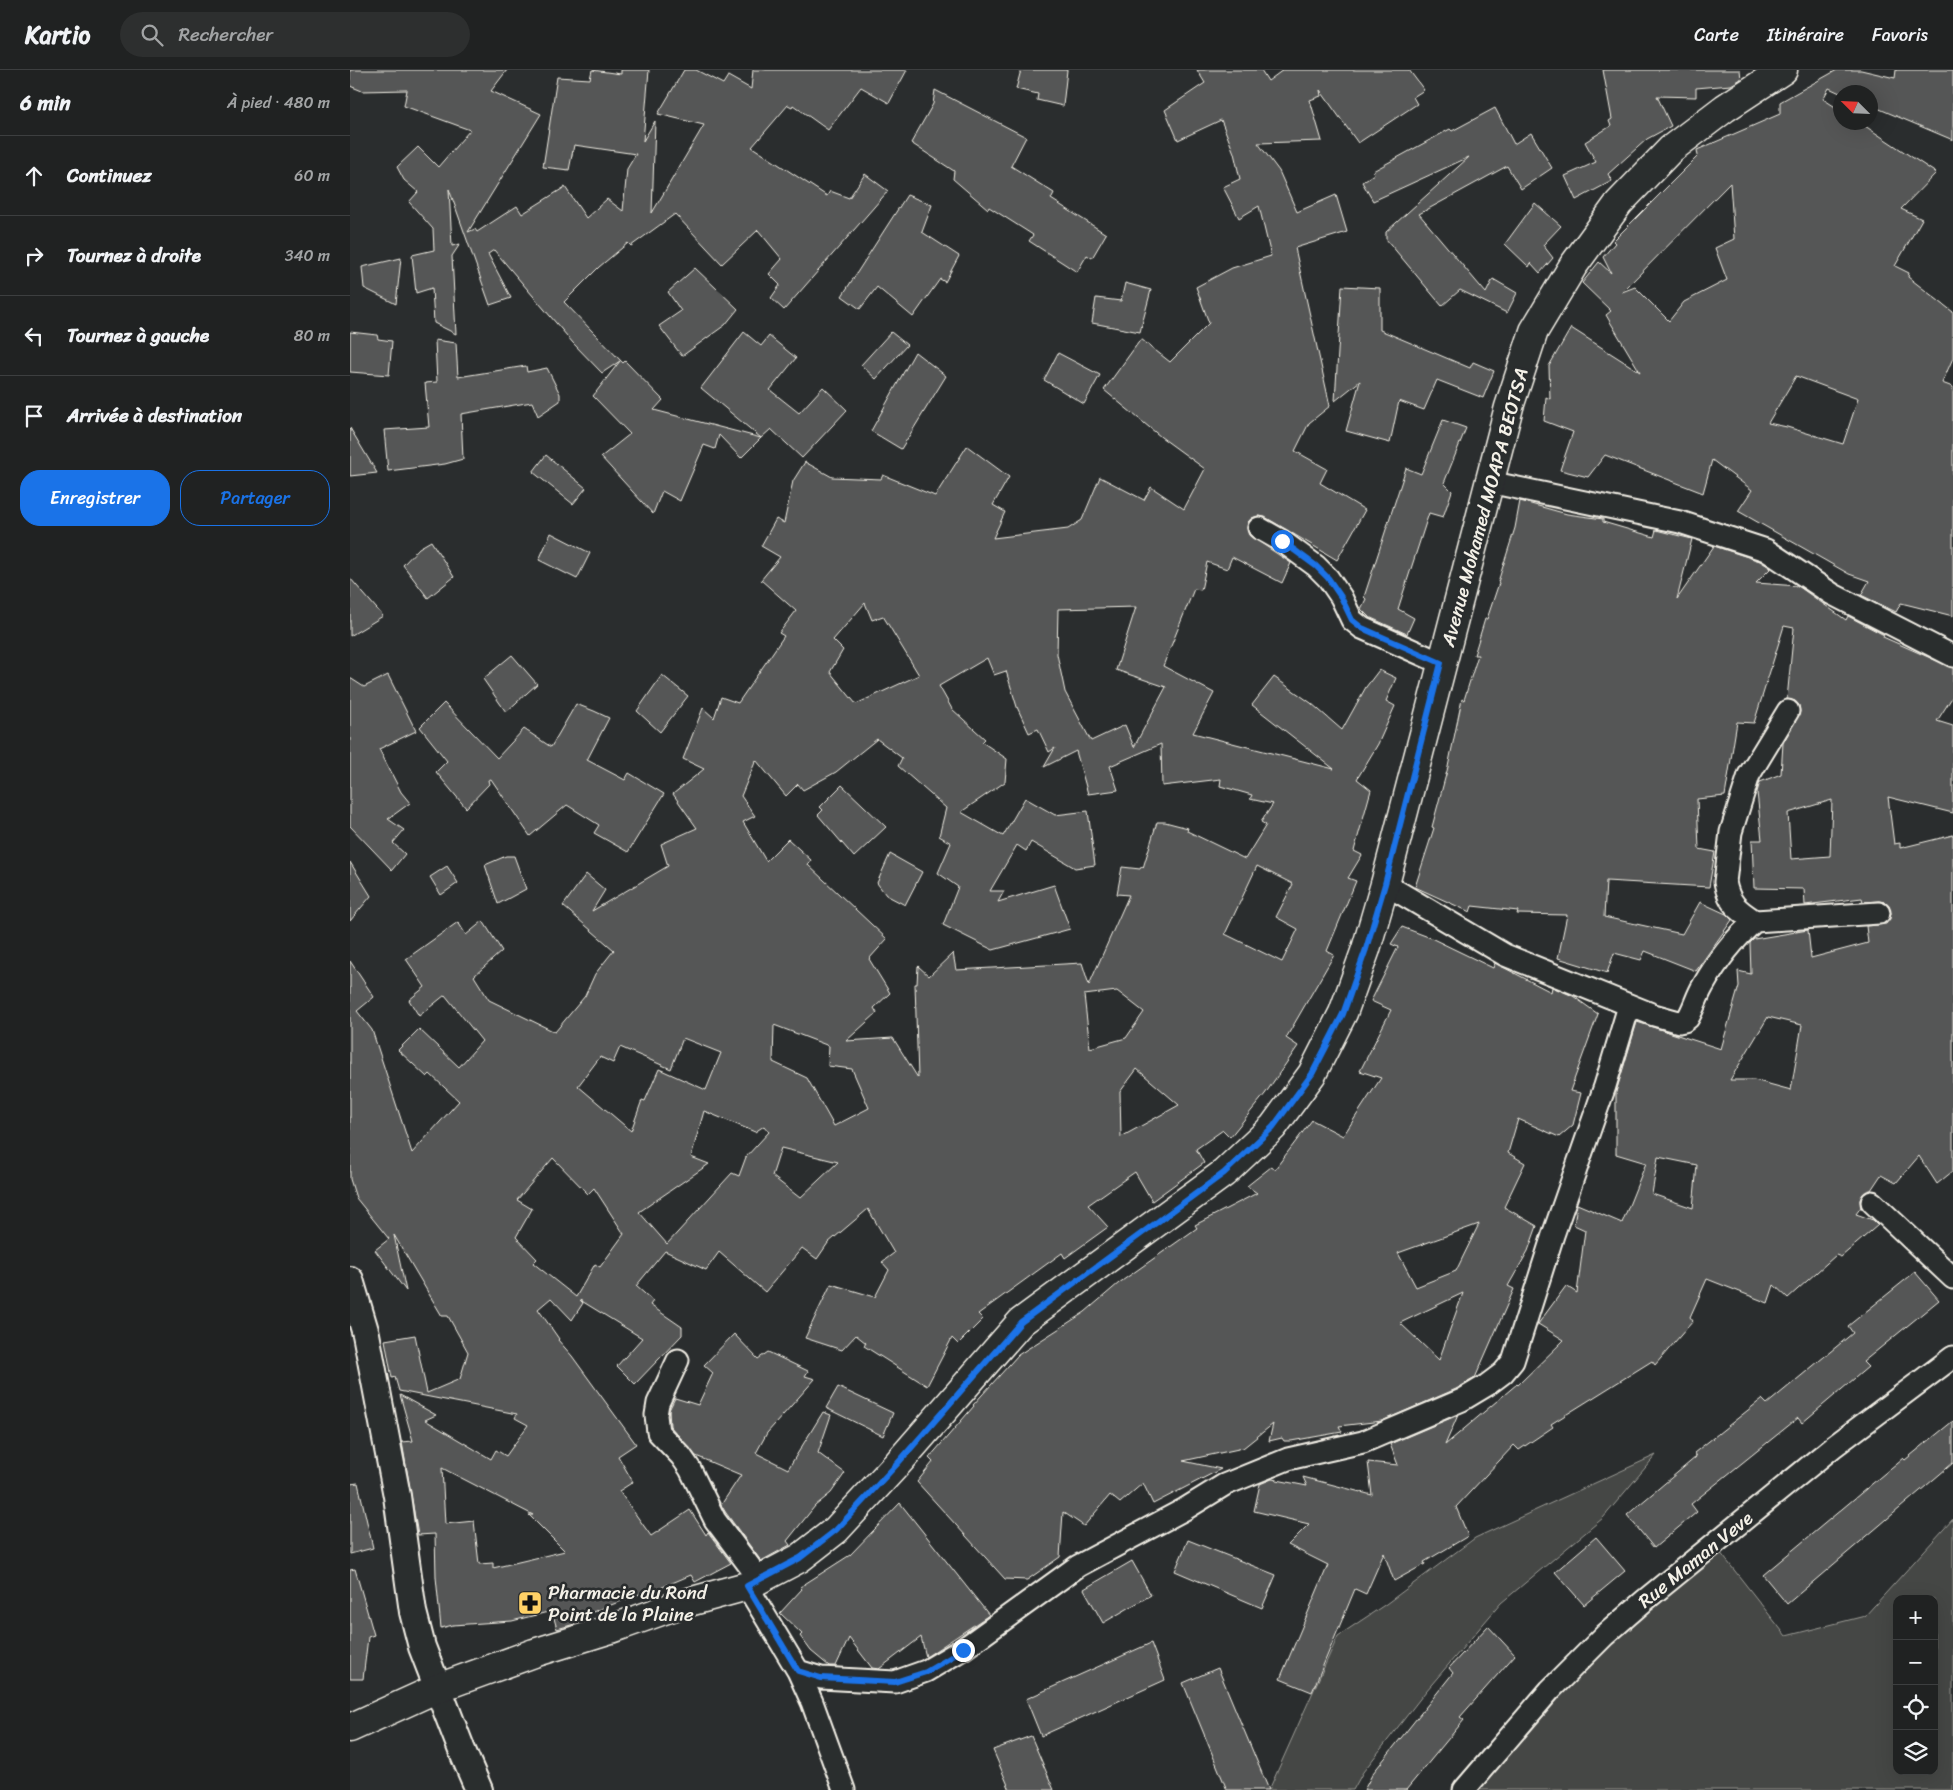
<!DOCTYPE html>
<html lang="fr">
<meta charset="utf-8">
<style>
:root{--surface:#202222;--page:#2d2f2f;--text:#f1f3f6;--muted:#a2a4a5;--line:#3d3f40;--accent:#1a73e8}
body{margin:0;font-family:Sriracha,sans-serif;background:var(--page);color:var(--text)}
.controls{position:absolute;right:15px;bottom:15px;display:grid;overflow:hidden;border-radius:10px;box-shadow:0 5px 20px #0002}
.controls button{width:45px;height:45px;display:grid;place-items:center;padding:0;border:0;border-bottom:1px solid var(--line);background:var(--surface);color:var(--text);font:25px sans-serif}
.compass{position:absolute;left:1483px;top:15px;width:45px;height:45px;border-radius:50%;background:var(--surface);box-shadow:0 5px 20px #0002;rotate:294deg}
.stop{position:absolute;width:15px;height:15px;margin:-11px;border:4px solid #1a73e8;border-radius:50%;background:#fff}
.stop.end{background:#1a73e8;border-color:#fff;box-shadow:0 1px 5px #0008}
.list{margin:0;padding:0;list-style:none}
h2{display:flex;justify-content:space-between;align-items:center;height:65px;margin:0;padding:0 20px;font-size:21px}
h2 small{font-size:16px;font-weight:400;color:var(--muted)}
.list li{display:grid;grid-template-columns:32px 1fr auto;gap:15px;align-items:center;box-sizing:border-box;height:80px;padding:0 20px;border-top:1px solid var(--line)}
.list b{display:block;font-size:19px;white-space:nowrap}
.list em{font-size:16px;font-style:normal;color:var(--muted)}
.actions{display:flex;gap:10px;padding:15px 20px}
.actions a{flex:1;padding:11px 0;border:1px solid var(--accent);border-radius:20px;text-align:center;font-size:18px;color:var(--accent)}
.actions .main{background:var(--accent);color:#fff}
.icon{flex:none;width:28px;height:28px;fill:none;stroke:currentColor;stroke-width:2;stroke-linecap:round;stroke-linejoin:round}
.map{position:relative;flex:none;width:1603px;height:1720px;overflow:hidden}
header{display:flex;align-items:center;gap:30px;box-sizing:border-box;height:70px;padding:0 25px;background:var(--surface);border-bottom:1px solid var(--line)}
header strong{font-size:24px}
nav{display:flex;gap:28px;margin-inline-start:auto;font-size:18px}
.search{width:350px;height:45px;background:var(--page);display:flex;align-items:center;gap:12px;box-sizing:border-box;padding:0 18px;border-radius:28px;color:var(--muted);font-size:19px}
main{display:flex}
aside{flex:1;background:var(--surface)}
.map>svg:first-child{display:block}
.green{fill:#444645;stroke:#9c9c96;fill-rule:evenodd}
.building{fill:#555756;stroke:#f4f1e8;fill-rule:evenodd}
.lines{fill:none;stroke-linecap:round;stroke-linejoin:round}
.minor-casing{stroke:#f4f1e8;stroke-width:25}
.tertiary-casing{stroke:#f4f1e8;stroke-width:30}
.secondary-casing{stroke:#f4f1e8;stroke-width:31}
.minor{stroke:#2a2d2e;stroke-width:21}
.tertiary{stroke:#2a2d2e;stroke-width:26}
.secondary{stroke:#2a2d2e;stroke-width:28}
.route{stroke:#1a73e8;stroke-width:6}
.labels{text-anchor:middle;stroke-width:5;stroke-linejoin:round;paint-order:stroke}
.street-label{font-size:19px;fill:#f4f1e8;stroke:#2a2d2e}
.poi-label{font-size:19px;fill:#f4f1e8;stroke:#2a2d2e;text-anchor:start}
</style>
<header>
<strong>Kartio</strong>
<div class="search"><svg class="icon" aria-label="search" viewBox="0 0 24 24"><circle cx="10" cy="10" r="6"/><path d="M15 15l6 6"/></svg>Rechercher</div>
<nav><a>Carte</a><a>Itinéraire</a><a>Favoris</a></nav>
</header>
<main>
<aside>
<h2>6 min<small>À pied · 480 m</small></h2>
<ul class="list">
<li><svg class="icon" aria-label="ahead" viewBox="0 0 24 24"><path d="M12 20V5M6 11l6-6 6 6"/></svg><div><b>Continuez</b></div><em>60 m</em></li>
<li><svg class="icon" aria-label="right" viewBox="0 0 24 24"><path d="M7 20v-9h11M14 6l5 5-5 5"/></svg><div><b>Tournez à droite</b></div><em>340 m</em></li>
<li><svg class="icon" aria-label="left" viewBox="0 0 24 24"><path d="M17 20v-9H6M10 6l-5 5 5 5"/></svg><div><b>Tournez à gauche</b></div><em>80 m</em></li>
<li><svg class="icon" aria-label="arrive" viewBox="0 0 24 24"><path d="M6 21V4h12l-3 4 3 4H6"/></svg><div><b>Arrivée à destination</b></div></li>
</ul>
<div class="actions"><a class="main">Enregistrer</a><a>Partager</a></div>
</aside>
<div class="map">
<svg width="1603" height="1720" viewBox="0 0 1603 1720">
<rect width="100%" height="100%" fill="#2a2d2e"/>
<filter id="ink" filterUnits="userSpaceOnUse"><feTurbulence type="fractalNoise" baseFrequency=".02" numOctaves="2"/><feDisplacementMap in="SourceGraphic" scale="10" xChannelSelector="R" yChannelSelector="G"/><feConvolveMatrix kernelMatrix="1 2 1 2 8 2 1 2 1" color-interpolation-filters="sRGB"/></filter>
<g filter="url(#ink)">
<!-- green -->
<path class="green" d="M1306,1385l-53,63 -102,85 -75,88 -63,81 -10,18h-84l69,-154 48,-32 89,-66z
M1603,1449v271h-489l86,-100 170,-138 66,84 79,-20zM1547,1529h37v172h-37z"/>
<!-- building -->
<path class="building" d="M0,0h157l-16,21 50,23 -73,118 7,-3 2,3 40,-26 5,8 43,-27 21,31 21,-19 16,12 4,-42 9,-15 -62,-9 -5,25 -26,-3 14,-90 33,2 2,-9 29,4v-4h28l-6,71 12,-20 -3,92 52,-88 -46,-11 26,-44h12l27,14 5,-8 23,13 2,-19h154l-18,33 -28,-16 -33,43 -35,-25 -1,2 -4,-2 -36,42 75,49 3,-5 19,7 16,-24 23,17 -104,119 -13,-12 9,-13 -11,-11 13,-15 -24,-29 -36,34 -47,-50 -44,32 -3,-3 -29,24 -35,35 59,61 2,-2 38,39 -9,10 107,28 -20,20 -22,-23 -4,14 -11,-4 -24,56 -18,-10 -9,23 -52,-57 29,-23 -37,-38 27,-35 -18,12 -29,-30 -79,-93 -6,4 23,44 -21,7 -41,-116 3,57 8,-2 -8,12 4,78 -22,-11 -2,-35 -16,5 -4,-38 22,-5 -1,-21 -24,-27 9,-10 -14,-12 -7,-13 21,-20 20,20 32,-37 -66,-24 3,-16 -45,1 -12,-5z
M671,0h46l-4,36 -26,-6 1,-6 -22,-5z
M847,0h64l7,11 15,-11h126l15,20 -11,7 4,7 -59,39 -38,-53 1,6 -11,4 12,41 -64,2 21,28 18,41 39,-17 11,37 -52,16 35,158 -21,17 -14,28 32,18 -7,14 45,27 -28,50 -72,-43 -7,-1 -6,2 -4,4 -1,6 2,7 42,28 -9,20 -50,-26 -5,12 -20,-7 -6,28 -7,-1 -31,77 51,27 -21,40 141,36 -82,-64 22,-28 37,26 31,27 24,-43 13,-17 17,8 -10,23 9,5 -17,38 -21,35 14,11 -17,61 8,4 -14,23 8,3 -29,70 7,4 -48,83 12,8 -33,48 -35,43 -7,-7 -27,19 8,14 -52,38 -17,-29 -47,33 20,22 -43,31 -3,-5 -84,61 5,5 -25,25 -6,-6 -25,48 -63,-40 2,-3 -10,-8 -14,15 -37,-12 26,-54 44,13 14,-27 -7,-8 12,-9 -26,-44 -40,34 -11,16 -15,-11 -37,44 -46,-40 -13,18 -41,-19 -29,35 17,15 -3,4 32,22v8l-47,49 -18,-18 25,-28 -62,-38 3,3 -11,17 -21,-22 -13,11 21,30 -1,1 14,16 64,88 -18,12 15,26 -14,9 32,45 39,-26 16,25 2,-3 23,31 -36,19 -4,-7 -45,19 -1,-2 -68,26 1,5 -21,6 -5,-18 -40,10 -59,4 -12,3 -5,-51 -1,-43 -17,1 -16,-93 11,-1 -13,-46 36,20 -11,5 66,39 5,-9 10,6 22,-31 -13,-7 2,-4 -118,-23 -4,-14 -3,1 -7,-38 30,-5 12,58 33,-14 8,-27 -20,-36h-6l-48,-81 12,56 -31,-41 14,-11 -33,-41 -6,-19v-218l24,36 -17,14 15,19 40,123 47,-52 -29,-27 -3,3 -29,-27 21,-21 40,38 23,-26 -37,-46 -26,21 -10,-16 16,-13 -19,-28 52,-37 8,13 17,-14 19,30 -28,25 15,24 66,32 30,-36 10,-22 19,-24 -51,-44 23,-32 19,16 -13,21 76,-45 -7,-22 36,-16 -24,-34 31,-25 -21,-10 20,-51 11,10 7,-21 17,6 46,-67 -5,-3 17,-22 -35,-31 19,-23 -19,-11 15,-27 8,4 9,-42 12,-19 27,15 49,2 2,-4 52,21 32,-50 42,31 -16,28 12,7 -12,26 75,-9 14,-9 18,-43 44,23 7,-13 33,22 21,-40 -44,-32 -57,-47 37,-51 29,23 39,-39 -13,-36 36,-19 39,-12 -12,-50 -20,12 -16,-31 17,-8 -6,-26 -13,-33 -43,20 -13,-30 40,-27zM515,533l7,17 11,-4 36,59 -63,29 -26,-32 13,-22 -10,-10zM786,537l-20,63 50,17 -32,60 -9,-22 -34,16 -26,-49 -8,-38 1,-45zM637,588l7,17 12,-4 11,36 12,26 9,-4 11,23 6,-4 -11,19 32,-16 12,43 30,-4 -8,-24 51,-22 1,42 59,-7 -1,7 32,9 -2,4 23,5 -12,18 5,3 -21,34 -58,-28 1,-3 -23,-6h-8l-14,46 -1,-2 -2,3 -18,-2 -5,27 12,1 -40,90 -7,-22 -126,7 -3,-17 -24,23 -11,-10 -1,18h-2l3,94 -25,-40 -47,3 31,-28 -3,-5 16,-15 -21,-34 18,-20 -79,-74 3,-5 -23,-21 -22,22 -23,-39 12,-6 -14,-20 15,-36 30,36 12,-12 5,6 33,-18 41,-33 25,19 -4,8 48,42 -7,28 12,7 -13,30 20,14 -15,38 50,25 77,-21 -16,-44 -56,17 6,-11h-14l27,-46 9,6 5,-9 44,26 20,-3 -7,-54 -33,4 -30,-17 -22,38 -42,-24 44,-30 2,-23 -25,-17 3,-3 -33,-30 -13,-23zM907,796l36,18 -17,33 22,12 -16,33 -57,-28zM767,921l27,21 -18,26 -36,10 -6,-53zM424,955l55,21 -1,20 24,3 17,39 -35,18 -27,-48 -34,-16zM333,968l38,15 -15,37 -47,-21 -14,32 -3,-1 -11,31 -53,-45 22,-29 13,6 7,-16 51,22zM787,999l42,36 -58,32 -1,-45zM354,1041l51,21 9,-6 5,6 -23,25 -7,19 -7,-3 -65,71 -28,-32 70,-48 -18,-7zM431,1078l57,14 -38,36 -28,-22zM203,1088l35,36 6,-6 30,46 -24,33 -5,-3 -19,33 -43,-34 4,-4 -21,-22 16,-28 -15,-9zM92,1398l91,47h-4l36,36 -72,17v-5l-14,1 -5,-43 -29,3z
M1253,0h137l1,9 -10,6 -35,3v9l-39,-1 14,30 -24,13 -39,35 4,7 -36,19 -11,-24 31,-14 -11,-20 26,-16 -2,-5 3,-2z
M1487,0h24l34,8 1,-8h57v70l-83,-35v-13l-30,1 -11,-5 -6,11 17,11v12h19l77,51 -35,36 21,10 -27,47 14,7 -1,4 45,35v46l-11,25 11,4v229l-52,-13 -5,9 -35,-17 8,-14 -20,-7 -111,-63 14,-21 -40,-30 -9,33 -98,-38 -17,22 -28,-7 13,-38 -29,-11 2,-24 4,2 -1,-33 22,-38 69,44 -34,-57 5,-4 -29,-28 17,-21 12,11 -8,-16 12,-14 -2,-2 85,-85 -1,-6 83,-36v-12zM1380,113l4,56 -19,9 12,32 -43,22 -15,19 -34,-34 -13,5zM1446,306l62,23 -15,45 -56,-17 -19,-4z
M585,20l91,47 -15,29 43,27 -3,6 55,35 -14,24 -5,-3 -10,17 -48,-31 4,-6 -44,-28 -1,2 -35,-30 1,-8 -43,-28 22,-39z
M1145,38l19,36 17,-11 21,35 -31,21 -14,-23 -88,48 67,79 7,-14 24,14 -10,20 -47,-23 -18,16 -56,-67v-7l83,-75 -96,44 -11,-19 12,-8 -1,-3 77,-42 2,2z
M557,125l25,10 -10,27 37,24 -14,26 -5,-3 -27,38 -36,-30 -17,22 -18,-13z
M1185,133l26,23 -18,19 10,13 -13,15 -9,-10 -2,4 -24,-23z
M51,188l-5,46 -32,-16 -2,-21z
M345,198l43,41 -13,16 -43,31 -23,-30 22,-15 -13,-19z
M775,213l26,7 -11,42 -48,-9 4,-25 25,3z
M992,216l38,2v42l90,38 3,-6 21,9 -11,27 -46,-18 -13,30 -25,-9 -9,42 -44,-12 14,-50 -25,20z
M0,262l27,3 1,4 14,2 -3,34 -39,-3z
M394,262l17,14 8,-10 27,22 -26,32 29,23 24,-26 24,23 -45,48 -31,-29 -10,9 -60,-50z
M541,262l16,13 -31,34 -15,-14z
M85,270l21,3 2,34 68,-11 1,6 20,-4 13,26v7l-22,15 -6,-14 -71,12 2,45 -18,5 -57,7 -4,-41 45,-3 -4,-44 12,-1z
M565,282l31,24 -45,73 -30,-18z
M708,283l42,22 -16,29 -40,-24z
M1093,350l23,8 -22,55 8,8 -9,26 -14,-4 -31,96 16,9 -7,16 -38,-17 -8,-8 5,-10 -2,-2 42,-129 15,6z
M0,358l27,45 -27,3z
M196,385l40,33 -13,16 -40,-32z
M1170,431l47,13 36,5v3l51,15 2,-7 36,9 -15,60 37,-53 46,15 11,7 -15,15 42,3 48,34 2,-4 36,19 -1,2 70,31v28l-16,25 16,5v87l-65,-16 6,47 6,-1v5l53,-13v336l-16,13 -18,-28 -23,27 -15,-8 -10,15 -8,4 -3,6 1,7 -5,7 17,6 5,5 -37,32 -5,-2 -48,43 -14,-13 -6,18 -61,-24 -17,38 3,4 -38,44 -3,-4 -101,63 2,3 -34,23 -5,-5 -58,62 12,29 -44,26 1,2 -31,17 -10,-28 -18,41 -11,-5 -43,103 -32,-13 48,-114 -40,-20 21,-21 -55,-13 6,-27 12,-5 35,7 -4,-9 69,18 -4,-33 30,3 -8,-21 68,-29 -13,30 72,-61 1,1 46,-45 -26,-16 28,-38 11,7 8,-63 -11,-5 3,-21 45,19 24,-60 -30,-9v-62l21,-70 84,27 18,-63 -1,-15 13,3 -1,-31 4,-4 54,-9 3,28 57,-15 -2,-17 20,-2 4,-5 1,-6 -2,-7 -4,-4 -6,-1 -16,1 -1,-4 -57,7 -1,-16 -50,-1 -2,-48h10l-5,-48 3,-10 21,-8 2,-31 17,-31 -1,-7 -4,-4 -8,-2 7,-71 -10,-2 -30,97 -17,-1 -12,74 -28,3 2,50 16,3 -6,35 -103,-6 -2,36 78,17 18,-32 26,12 6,6 -36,51 -51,-20 -4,9 -27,-7 -7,20 -49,-15 9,-43 -50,-1 1,-3 -46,-5 -2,6 -55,-25 19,-59 -2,-1 16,-60 14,-68 2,1 14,-45h-4l11,-36h2l12,-36 -1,-1 17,-54zM1482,730l-2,56 -39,3 -3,-46zM1418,947l34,8 -11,65 -37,-10h-24zM1308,1087l39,8 -4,43 -41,-14z
M201,463l39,20 -13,26 -38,-19z
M81,471l23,36 -26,21 -25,-33 16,-17z
M0,508l33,38 -33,20z
M162,585l25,29 -31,28 -23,-33z
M38,605l28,56 -37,18 22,43 9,11 -22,16 16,11 -11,13 12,11 -13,16 -42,-44v-148l14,9z
M312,605l26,21 -28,36 -23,-21z
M94,633l53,55 27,-29 27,18 25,-43 18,7 15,7 -22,42 38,20 4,-7 35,21 -36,58 -34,-19 5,-8 -32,-20 -37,31 -39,-57 -3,1 1,4 -23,24 -30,-36 11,-11 -27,-34z
M492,715l44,42 -32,30 -36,-42 5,-5 -3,-3z
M540,784l32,18 -17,33 -19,-10 -9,-12z
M156,786h8l12,33 -28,15 -13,-39z
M0,792l21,34 -21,25z
M97,796l11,17 -17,12 -11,-18z
M1052,857l29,11 62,30 2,-5 56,29 1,-5 21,9 25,18 -28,77 11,2 -8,32 -14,12 -41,-18 -10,34 17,10 -21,44 33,19 -9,25 -20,35 6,3 -39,89 -19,11 -74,32 -43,5 3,6 -51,9h-7l-2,-3 -13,3 4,-17 -30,24 -60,13 38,8 -68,35 -10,-21 -23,20 -10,-8 -26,31 -21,-14 -3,45 -33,23 -22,-1 -88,-97 16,-20 -4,-4 45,-52 -1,-1 45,-50 67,-43 34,-29 78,-55 -2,-3 62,-32 -10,-7 24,-19 4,2 37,-49 31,16 38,-58 -21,-7 31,-61 -20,-9 27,-54 -7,-3zM1129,1154l-23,47 -40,16 -18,-34zM1113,1223l-24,67 -39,-37z
M1565,1202l24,28 -76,62 5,5 -66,56 -4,-5 -107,86 6,8 -43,36 -27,-33 69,-58 -2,-4 68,-54 5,5 86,-71 -5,-7z
M384,1264l24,25 10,-7 40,19 -3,5 10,3 -48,54 -11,20 32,16 35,-57 8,3 -13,38 27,20 -14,20 -16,13 -28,35 3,4 -29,16 -35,-48 -5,-8 20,-30 -45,-19 -26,-30 -1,-16 6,-12 23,7 15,-32 -9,-8z
M488,1317l55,26 -10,23 -57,-28z
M1603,1351v42l-166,141 -24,-29 140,-117 2,2z
M8,1413l15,65 -23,6v-70z
M550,1433l89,112 -63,42 -5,-20 -42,32 -7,-1 -23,-30 -13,28h-7l-18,-15 -11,-15 2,-2 -22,-21 22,-24 -2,-2 50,-32z
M1246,1467l29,34 -41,34 -29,-33z
M838,1470l88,35 -14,33 -87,-37z
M782,1491l19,34 -48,28 -19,-34z
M5,1499l19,66 -6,2 -5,42h-13v-109z
M1138,1556l27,29 -55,62 4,3 -58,70h-42l9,-17 80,-100 -4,-5z
M801,1573l14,37 -124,56 -15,-37z
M868,1598l51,122h-42l-44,-107z
M681,1666l23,54h-44l-17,-40z"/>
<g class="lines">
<defs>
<path id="minor" d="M1139,412l191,40 86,28 66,44 121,62
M909,458l23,13 34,25 12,12 13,19 11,23 10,8 79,35
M1035,814l120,71 149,60 25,7 5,-1 4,-3c6,-10 9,-22 15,-32 14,-25 31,-47 52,-65l124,-8
M1405,851c-17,-11 -26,-17 -30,-39l6,-50 18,-57 39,-64
M1522,1132l81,76
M328,1290l-20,43 -2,12 2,17 23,24 9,13 25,51 45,60
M397,1516l51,85 14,31 32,88
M448,1601l23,7 74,4 31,-11 37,-22 115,-83 107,-57 39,-24 64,-26 75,-17 99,-42 25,-15 16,-12 10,-12 40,-126 52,-149 24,-80
M1114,1720l86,-100 55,-55 39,-34 189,-154 120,-90"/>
<path id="tertiary" d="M0,1210l16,54 31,162 16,116 9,35 39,101 18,42"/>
<path id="secondary" d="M0,1658l88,-40 96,-35 77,-24 67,-24 69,-19 53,-28 36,-28 62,-67 123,-141 203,-149 49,-46 39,-53 31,-61 23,-64 19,-65 124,-477 25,-76 39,-65 46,-63 52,-54 54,-41 58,-38"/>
</defs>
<!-- minor casing -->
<use href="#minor" class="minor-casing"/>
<!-- tertiary casing -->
<use href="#tertiary" class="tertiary-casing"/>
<!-- secondary casing -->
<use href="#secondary" class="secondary-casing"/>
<!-- minor -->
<use href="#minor" class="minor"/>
<!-- tertiary -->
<use href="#tertiary" class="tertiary"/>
<!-- secondary -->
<use href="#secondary" class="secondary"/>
</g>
</g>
<g class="lines" filter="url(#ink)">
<!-- route -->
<path class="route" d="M613,1580l-37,22 -31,10 -74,-4 -23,-7 -51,-85 53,-28 36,-28 62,-67 123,-141 203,-149 49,-46 39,-53 31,-60 23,-65 19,-65 56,-221 -79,-35 -10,-8 -11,-23 -13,-19 -12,-12 -34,-25"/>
</g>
<!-- icons -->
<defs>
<symbol id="pharmacy-square" viewBox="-11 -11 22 22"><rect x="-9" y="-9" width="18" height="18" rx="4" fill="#ffd166" stroke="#2a2d2e"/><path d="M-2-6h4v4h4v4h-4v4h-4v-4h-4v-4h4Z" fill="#111"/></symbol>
</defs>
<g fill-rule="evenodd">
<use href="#pharmacy-square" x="166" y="1519" width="28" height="28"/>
</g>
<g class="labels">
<!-- street labels -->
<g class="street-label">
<text transform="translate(1134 437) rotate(-75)" y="7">Avenue Mohamed MOAPA BEOTSA</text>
<text transform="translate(1345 1489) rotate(-39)" y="7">Rue Maman Veve</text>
</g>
<!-- poi labels -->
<g class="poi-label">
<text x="198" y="1529">Pharmacie du Rond<tspan x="198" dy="22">Point de la Plaine</tspan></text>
</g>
</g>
</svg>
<div class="controls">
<button>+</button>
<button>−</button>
<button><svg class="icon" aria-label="locate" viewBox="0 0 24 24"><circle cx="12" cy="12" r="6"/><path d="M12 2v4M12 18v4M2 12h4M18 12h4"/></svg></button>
<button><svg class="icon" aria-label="layers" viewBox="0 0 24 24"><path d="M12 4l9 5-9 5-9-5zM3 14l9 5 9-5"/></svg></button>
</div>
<svg class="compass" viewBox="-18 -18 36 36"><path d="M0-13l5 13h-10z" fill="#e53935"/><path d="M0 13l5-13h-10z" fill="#a2a4a5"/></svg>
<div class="stop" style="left:932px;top:471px"></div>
<div class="stop end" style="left:613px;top:1580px"></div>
</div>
</main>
